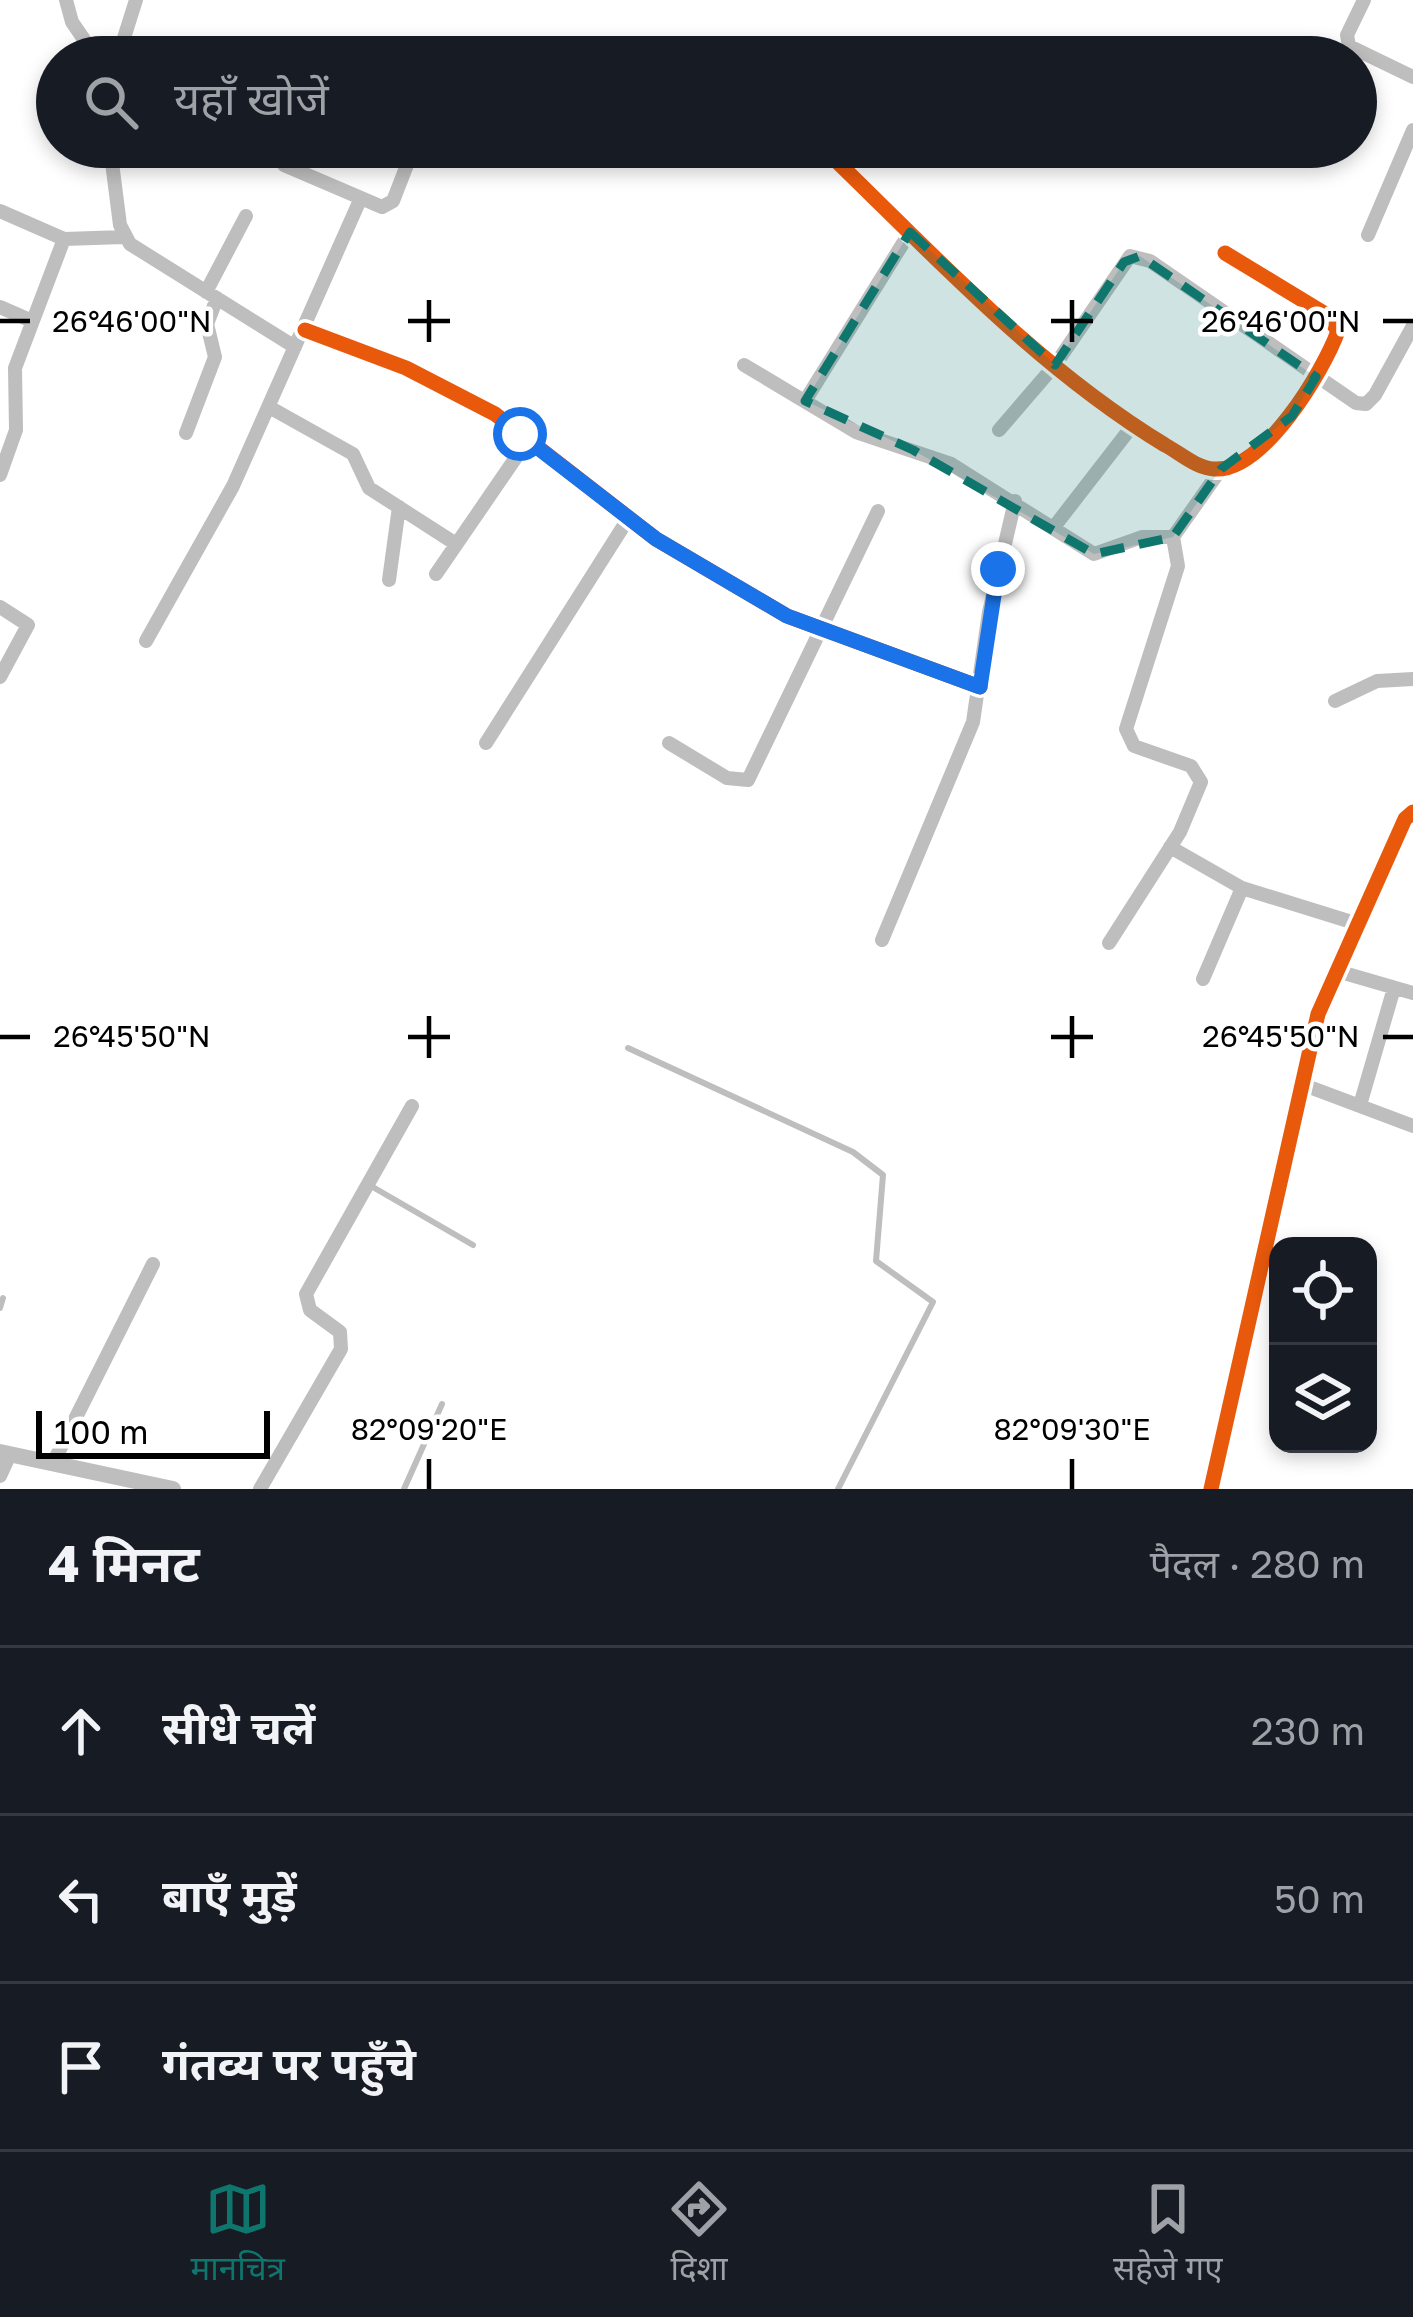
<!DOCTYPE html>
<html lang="hi">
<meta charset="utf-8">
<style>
:root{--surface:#171b24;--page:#20242c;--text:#f1f3f6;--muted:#9ea1a6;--line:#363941;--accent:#0f766e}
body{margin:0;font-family:"Golos Text","Noto Sans Devanagari",sans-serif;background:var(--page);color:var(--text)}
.controls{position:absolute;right:36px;bottom:36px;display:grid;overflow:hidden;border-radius:24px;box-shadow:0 6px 18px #0003}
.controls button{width:108px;height:108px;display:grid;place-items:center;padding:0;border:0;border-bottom:3px solid var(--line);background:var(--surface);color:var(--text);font:60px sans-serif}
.scale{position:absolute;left:36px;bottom:30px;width:234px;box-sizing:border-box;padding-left:12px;border:6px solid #000;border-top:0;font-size:33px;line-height:42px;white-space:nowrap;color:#000;-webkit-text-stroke:9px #fff;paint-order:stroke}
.stop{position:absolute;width:36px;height:36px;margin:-27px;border:9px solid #1a73e8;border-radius:50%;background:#fff}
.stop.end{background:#1a73e8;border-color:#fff;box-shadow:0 3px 12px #0008}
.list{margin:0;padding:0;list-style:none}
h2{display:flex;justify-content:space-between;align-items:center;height:156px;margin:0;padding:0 48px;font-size:51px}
h2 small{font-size:39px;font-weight:400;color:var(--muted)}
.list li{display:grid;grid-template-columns:78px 1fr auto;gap:36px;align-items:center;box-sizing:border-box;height:168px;padding:0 48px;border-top:3px solid var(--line)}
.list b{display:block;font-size:45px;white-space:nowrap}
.list em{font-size:39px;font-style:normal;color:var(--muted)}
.icon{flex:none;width:66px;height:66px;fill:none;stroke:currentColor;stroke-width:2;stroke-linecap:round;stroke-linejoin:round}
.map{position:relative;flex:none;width:1413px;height:1489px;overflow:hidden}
.search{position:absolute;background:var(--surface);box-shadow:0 6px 18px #0003;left:36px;right:36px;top:36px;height:132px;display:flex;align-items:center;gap:30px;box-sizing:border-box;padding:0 42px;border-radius:66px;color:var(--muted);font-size:45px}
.sheet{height:660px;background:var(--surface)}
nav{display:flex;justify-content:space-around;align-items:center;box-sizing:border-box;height:168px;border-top:3px solid var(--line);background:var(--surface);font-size:33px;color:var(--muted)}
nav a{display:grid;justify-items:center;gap:6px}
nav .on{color:var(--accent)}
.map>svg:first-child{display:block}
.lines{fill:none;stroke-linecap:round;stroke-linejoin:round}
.service{stroke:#bebebe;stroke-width:6}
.minor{stroke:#bebebe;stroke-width:14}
.tertiary{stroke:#bebebe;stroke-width:16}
.cycleway-casing{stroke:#fff;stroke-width:22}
.cycleway{stroke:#e8590c;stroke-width:15}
.route{stroke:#1a73e8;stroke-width:15}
.marked{fill:#0f766e;fill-opacity:0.2;stroke:#0f766e;stroke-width:9;stroke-dasharray:24 15;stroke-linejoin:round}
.ticks{fill:none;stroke:#000;stroke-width:4.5}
.ticks-label{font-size:30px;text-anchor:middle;fill:#000;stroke:#fff;stroke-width:9;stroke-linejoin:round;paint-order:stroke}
</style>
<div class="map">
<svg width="1413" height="1489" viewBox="0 0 1413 1489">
<rect width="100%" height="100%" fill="#fff"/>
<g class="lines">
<!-- service -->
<path class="service" d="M628,1048l225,104 30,23 -7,86 57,41 -95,187
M371,1186l102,59
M0,1308l3,-10
M404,1489l38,-85"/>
<!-- minor -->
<path class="minor" d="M66,0l6,22 24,35
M1364,0l-17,35 2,11 64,31
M118,57l18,-57
M110,147l10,78 10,19 165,103
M824,149c108,104 211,217 341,296 15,8 31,23 49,24 49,4 110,-99 124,-138l-11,-16 -102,-62
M284,165l98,42 11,-6 21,-54
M0,211l64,28 60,-2
M1368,235l45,-105
M206,292l40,-76
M0,307l32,14
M305,330l101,38 89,46 161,125 131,77 193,71
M744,365l112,67 95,32 143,90 48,-17h31
M805,401l105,-169
M269,407l84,47 16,34 87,56
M999,430l56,-65 75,-109 20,5 206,142 10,1 9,-9 38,-69
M186,433l29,-76 -8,-33 10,-26
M0,475l16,-45 -1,-62 49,-129
M1054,527l79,-102
M436,574l92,-134
M389,580l10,-73
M0,607l28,18 -28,52
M146,641l87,-155 127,-286
M1335,701l42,-20 36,-2
M486,743l142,-224
M669,743l58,35 21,2 130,-269
M1170,847l72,41 116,36
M882,940l91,-218 16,-110 26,-111
M1109,943l71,-111 21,-50 -10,-16 -57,-20 -8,-17 52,-163 -5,-29 48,-68
M1337,971l76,22
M1203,979l39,-91
M1304,1085l109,41
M1360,1105l34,-117
M53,1463l100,-199
M0,1476l10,-22
M260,1489l81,-140 -1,-17 -30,-22 -4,-16 106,-188"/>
<!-- tertiary -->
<path class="tertiary" d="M0,1452l173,37
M1211,1489l107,-475 87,-195 8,-7"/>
<defs>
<path id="cycleway" d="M824,149c108,104 211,217 341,296 15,8 31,23 49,24 49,4 110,-99 124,-138l-11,-16 -102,-62
M305,330l101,38 89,46 161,125 131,77 193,71
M1211,1489l107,-475 87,-195 8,-7"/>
</defs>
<!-- cycleway casing -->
<use href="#cycleway" class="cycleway-casing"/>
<!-- cycleway -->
<use href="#cycleway" class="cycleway"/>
</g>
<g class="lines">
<!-- route -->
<path class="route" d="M520,434l136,105 131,77 193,71 18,-118"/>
</g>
<!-- marked area -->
<path class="marked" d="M910,232l145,133 69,-103 16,-6 176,121 -24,39 -71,53 -48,68 -79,17 -181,-104 -108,-49z"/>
<!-- ticks -->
<path class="ticks" d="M429,300v42M1072,300v42M0,321h30M408,321h42M1051,321h42M1383,321h30M429,1016v42M1072,1016v42M0,1037h30M408,1037h42M1051,1037h42M1383,1037h30M429,1459v30M1072,1459v30"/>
<g class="ticks-label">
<text x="132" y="332">26°46'00"N</text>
<text x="1281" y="332">26°46'00"N</text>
<text x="132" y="1047">26°45'50"N</text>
<text x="1281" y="1047">26°45'50"N</text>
<text x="429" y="1440">82°09'20"E</text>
<text x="1072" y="1440">82°09'30"E</text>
</g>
</svg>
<div class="controls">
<button><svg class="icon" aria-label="locate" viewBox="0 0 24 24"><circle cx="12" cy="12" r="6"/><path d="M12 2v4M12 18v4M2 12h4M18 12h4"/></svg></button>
<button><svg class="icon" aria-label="layers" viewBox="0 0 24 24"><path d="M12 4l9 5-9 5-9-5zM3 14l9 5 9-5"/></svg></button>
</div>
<div class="scale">100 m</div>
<div class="stop" style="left:520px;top:434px"></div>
<div class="stop end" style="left:998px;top:569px"></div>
<div class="search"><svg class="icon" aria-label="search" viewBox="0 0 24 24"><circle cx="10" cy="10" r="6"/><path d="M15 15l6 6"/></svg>यहाँ खोजें</div>
</div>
<section class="sheet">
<h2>4 मिनट<small>पैदल · 280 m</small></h2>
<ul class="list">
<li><svg class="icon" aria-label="ahead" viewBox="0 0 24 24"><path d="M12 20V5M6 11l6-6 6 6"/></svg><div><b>सीधे चलें</b></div><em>230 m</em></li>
<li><svg class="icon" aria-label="left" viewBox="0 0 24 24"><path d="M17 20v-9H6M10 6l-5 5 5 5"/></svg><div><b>बाएँ मुड़ें</b></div><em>50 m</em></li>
<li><svg class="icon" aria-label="arrive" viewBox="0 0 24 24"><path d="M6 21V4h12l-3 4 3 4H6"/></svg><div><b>गंतव्य पर पहुँचे</b></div></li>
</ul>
</section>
<nav>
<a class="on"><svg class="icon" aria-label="map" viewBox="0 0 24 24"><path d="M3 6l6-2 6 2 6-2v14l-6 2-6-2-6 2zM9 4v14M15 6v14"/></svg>मानचित्र</a>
<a><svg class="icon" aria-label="directions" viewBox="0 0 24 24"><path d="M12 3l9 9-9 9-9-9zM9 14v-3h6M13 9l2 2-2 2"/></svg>दिशा</a>
<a><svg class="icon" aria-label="saved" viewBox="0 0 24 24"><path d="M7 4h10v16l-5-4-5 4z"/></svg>सहेजे गए</a>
</nav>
